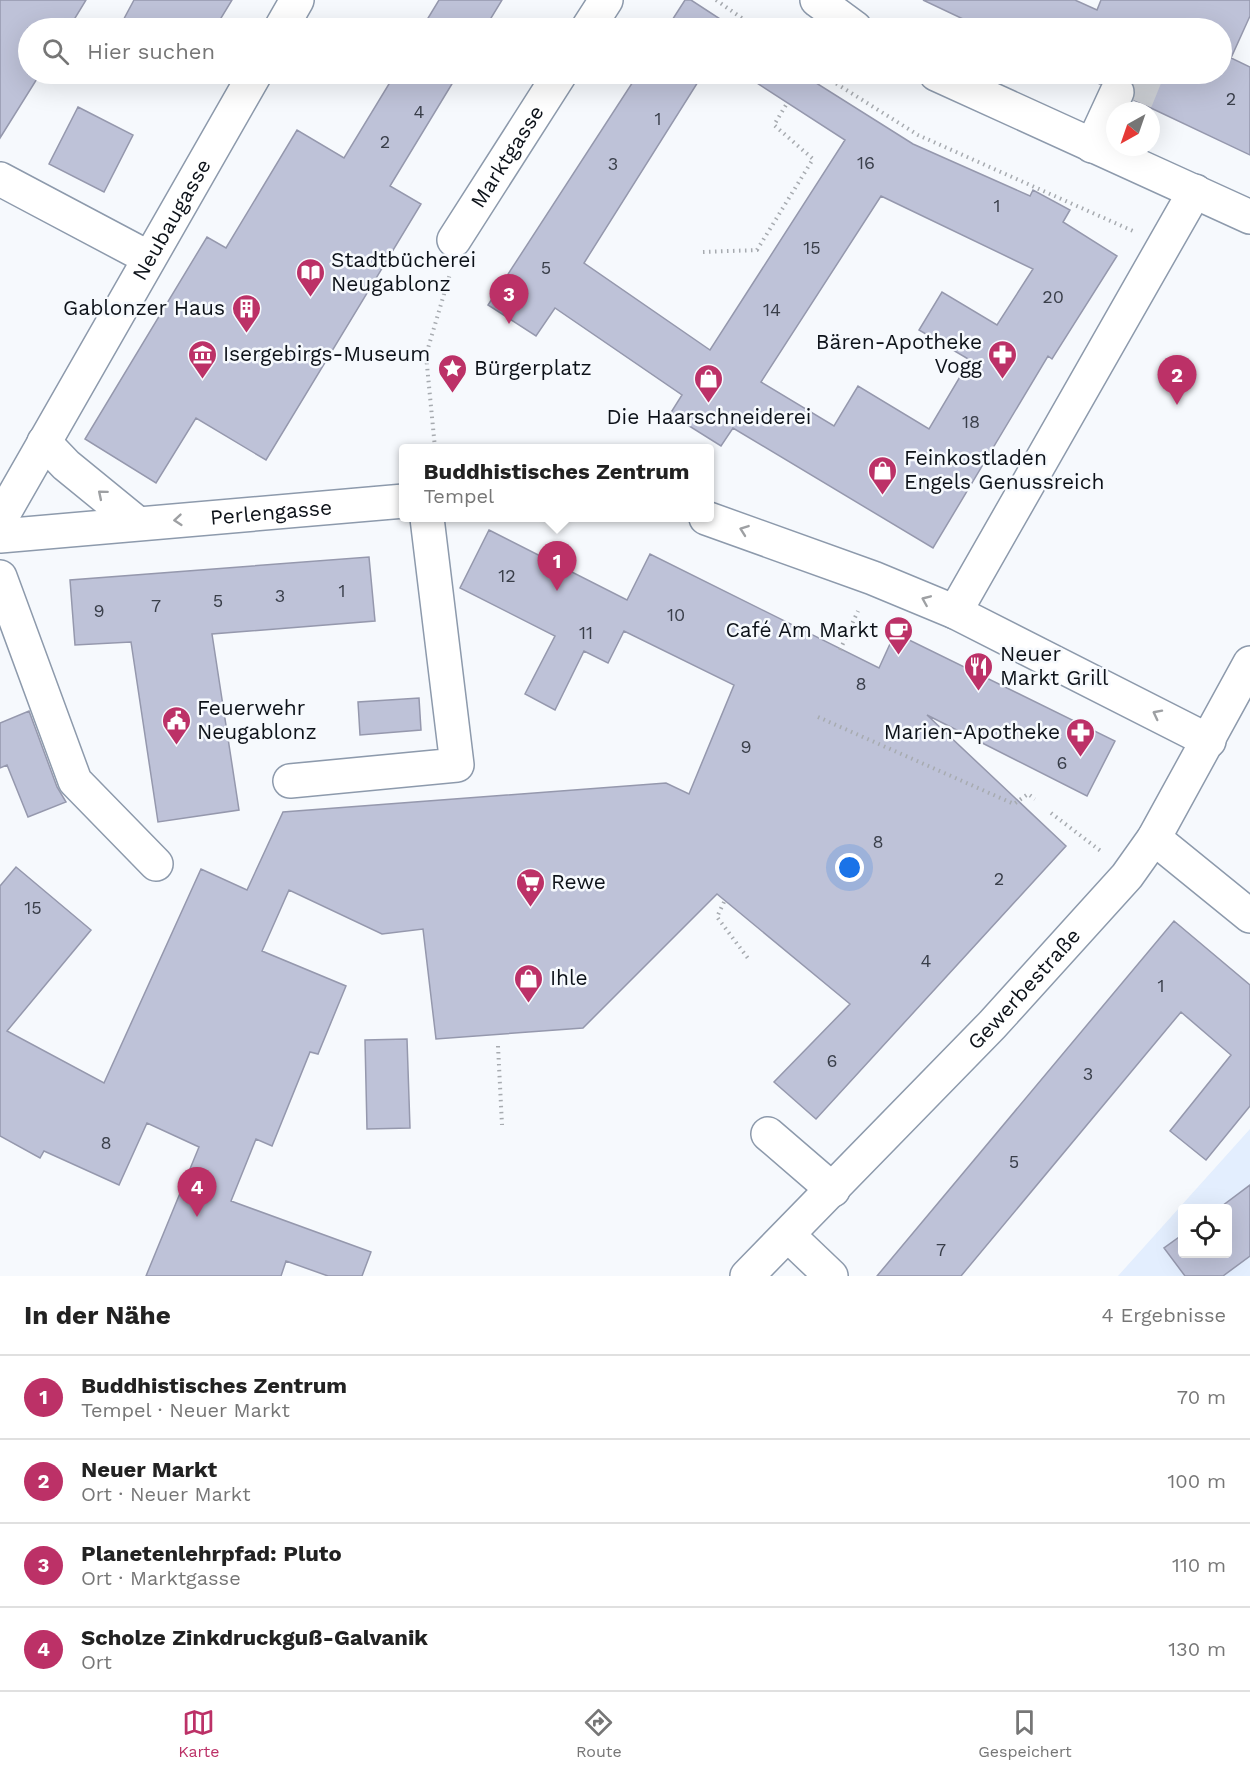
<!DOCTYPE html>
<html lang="de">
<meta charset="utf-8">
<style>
:root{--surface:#fff;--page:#f2f2f2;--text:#222;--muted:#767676;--line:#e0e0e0;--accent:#bc3167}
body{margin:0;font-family:"Work Sans",sans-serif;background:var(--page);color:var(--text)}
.controls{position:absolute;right:18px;bottom:18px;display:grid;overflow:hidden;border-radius:6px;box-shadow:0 6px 24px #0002}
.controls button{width:54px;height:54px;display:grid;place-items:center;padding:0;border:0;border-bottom:2px solid var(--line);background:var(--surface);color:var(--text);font:30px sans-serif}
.compass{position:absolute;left:1106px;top:102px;width:54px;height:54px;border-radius:50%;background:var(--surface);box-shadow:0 6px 24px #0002;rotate:220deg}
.you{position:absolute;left:850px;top:868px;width:21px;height:21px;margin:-15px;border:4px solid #fff;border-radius:50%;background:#1a73e8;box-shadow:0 0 0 9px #1a73e833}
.badge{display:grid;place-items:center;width:39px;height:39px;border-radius:50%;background:var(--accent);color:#fff;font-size:20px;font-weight:700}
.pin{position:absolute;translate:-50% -50px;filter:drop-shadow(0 2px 3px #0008)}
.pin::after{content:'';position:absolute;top:32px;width:21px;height:18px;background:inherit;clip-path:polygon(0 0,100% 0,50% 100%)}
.popup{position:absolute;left:399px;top:444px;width:315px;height:78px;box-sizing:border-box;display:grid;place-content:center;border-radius:6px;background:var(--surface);filter:drop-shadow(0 2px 4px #0005);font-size:20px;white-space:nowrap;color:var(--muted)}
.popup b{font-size:22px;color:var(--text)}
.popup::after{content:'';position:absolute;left:50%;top:100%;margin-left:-12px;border:12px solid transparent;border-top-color:var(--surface)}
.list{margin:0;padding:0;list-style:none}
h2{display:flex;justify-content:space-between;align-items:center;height:78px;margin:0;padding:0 24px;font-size:26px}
h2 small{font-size:20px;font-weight:400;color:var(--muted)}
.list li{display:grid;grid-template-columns:39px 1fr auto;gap:18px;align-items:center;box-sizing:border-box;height:84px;padding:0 24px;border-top:2px solid var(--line)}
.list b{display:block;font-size:22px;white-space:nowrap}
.list p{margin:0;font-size:20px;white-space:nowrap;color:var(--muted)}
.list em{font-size:20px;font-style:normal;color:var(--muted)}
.icon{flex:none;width:33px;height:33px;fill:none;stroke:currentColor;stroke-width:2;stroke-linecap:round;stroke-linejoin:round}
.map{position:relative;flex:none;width:1250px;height:1276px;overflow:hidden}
.search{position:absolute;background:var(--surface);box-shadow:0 6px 24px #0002;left:18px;right:18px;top:18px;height:66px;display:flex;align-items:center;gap:15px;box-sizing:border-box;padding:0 21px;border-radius:33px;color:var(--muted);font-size:22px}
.sheet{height:414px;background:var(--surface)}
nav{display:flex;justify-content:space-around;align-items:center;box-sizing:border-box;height:84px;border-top:2px solid var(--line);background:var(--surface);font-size:16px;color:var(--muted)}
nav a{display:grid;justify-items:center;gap:3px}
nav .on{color:var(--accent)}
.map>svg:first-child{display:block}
.built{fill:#e3eefe;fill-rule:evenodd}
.building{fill:#bec2d8;stroke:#9598ad;stroke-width:1.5;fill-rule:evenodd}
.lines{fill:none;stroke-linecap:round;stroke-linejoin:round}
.minor-tunnel{stroke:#d3d6db;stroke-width:33;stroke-dasharray:33 16;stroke-linecap:butt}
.minor-casing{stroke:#8d9aac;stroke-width:36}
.path{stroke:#a7abb0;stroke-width:4;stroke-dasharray:1.5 4.5;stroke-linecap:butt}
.minor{stroke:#fff;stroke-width:33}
.oneway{stroke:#9ea0a3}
.labels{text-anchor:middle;stroke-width:5;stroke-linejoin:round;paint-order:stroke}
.number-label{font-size:18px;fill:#393e49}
.street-label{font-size:21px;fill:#0d1219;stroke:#f6f9fd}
.poi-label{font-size:21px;fill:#0d1219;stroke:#f6f9fd;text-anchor:start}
</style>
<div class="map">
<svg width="1250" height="1276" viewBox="0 0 1250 1276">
<rect width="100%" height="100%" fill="#f6f9fd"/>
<!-- built -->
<path class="built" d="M1250,1129v147h-132zM1182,1208h46v46h-46z"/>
<!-- building -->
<path class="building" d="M0,0h86l-17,28h-41v46h12l-40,64z
M134,0h98l-17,28h-96z
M439,0h63l-17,28h-63z
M685,0h6l43,28h-67z
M923,0h152l22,10 4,-10h149v16l-19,42 19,9v88l-116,-55 2,-9 -3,-9 -8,-7 -8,-1h104v-46h-239z
M170,74h24l-5,9z
M395,74h63l-68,112 31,18 -155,256 -70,-42 -40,65 -71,-44 122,-202 19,11 71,-118 47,28z
M638,74h65l-119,189 126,87 135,-210 -102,-66h59l111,70 117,52 3,-6 37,20 -7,12 54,34 -65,103 -4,-3 -115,192 -200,-120 -12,18 -51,-32 12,-19 -127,-87 -19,28 -48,-31zM881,196l152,73 -36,56 -55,-33 -23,38 51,30 -41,69 -71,-43 -24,40 -73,-44z
M1077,74h38l-9,3 -6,7z
M78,107l55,28 -29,57 -55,-28z
M489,530l138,70 23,-46 229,114 16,-35 220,108 -28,55 -160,-81 139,131 -250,273 -42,-37 76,-78 -133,-110 -134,134 -147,11 -13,-110 -41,5 -93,-44 -27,61 84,35 -28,68 -8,-2 -38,94 -16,-7 -25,62 140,51 -9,24h-34l-42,-15 -5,15h-135l53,-129 -52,-24 -28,62 -75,-34 -4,7 -40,-22v-250l16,-19 75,63 -84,101 97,52 97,-214 46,21 36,-78 383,-29 23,11 45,-109 -110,-54 -16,32 -24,-12 -29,59 -30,-16 30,-58 -95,-48z
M369,557l6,64 -163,13 27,176 -81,12 -27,-180 -56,3 -5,-65z
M419,698l2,32 -61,5 -2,-33z
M29,711l28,76 9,15 -38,15 -21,-52 -7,3v-45z
M1174,921l76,64v121l-44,54 -36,-29 61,-76 -50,-43 -220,264h-84z
M407,1039l3,89 -43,1 -2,-89z
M1250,1185v71l-27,20h-38l-21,-28 18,-13v19h45v-45h-9z"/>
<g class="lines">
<!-- minor-tunnel -->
<path class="minor-tunnel" d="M1136,101l11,-27"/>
<defs>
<g id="minor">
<path d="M817,0l38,28"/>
<path d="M281,28l16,-28"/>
<path d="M588,28l18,-28"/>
<path d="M936,74l314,143"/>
<path d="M1092,146l25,-54"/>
<path d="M0,179l149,79"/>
<path id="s1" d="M454,240l106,-166"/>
<path d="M44,442l22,23 71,58"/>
<path d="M706,518l167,60 82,34 254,129"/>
<path id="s2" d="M0,520l255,-446"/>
<path id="s3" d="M0,536l404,-35"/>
<path d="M0,577l75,204 81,83"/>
<path d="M955,612l240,-421"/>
<path d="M290,781l167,-16 -30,-247"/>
<path d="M1154,838l96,78"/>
<path d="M768,1134l65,56"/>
<path d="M788,1235l43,41"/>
<path id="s4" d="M747,1276l245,-251 135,-149 27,-38 96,-175"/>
</g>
</defs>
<!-- minor casing -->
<use href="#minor" class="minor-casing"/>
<!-- path -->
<path class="path" d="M716,0l40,28
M821,74l97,61 215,96
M805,75l1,-1
M703,252l54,-2 56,-91 -39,-34 12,-20
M435,448l-9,-93 24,-81
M840,650l18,-39
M818,717l196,87 14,-10 7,5
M1051,813l51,39
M724,902l-7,15 33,44
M498,1046l4,79"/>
<!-- minor -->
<use href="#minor" class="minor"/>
</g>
<!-- one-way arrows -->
<defs><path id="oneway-chevron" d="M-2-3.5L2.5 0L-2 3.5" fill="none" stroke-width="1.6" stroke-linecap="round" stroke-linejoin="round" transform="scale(1.5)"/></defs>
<g class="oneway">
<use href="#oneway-chevron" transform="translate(102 494) rotate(-140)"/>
<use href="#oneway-chevron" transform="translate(178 520) rotate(175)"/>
<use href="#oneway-chevron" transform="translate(744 530) rotate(-160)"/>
<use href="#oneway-chevron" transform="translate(926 600) rotate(-157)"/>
<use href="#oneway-chevron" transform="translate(1157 714) rotate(-153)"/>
</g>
<!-- icons -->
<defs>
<symbol id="library-pin" viewBox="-11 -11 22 30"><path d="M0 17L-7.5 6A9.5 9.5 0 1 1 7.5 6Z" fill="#bc3167" stroke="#f6f9fd"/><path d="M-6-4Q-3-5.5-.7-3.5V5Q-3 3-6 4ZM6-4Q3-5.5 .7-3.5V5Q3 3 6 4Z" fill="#fff"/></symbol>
<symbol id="building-pin" viewBox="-11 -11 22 30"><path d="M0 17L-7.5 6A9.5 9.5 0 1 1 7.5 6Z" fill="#bc3167" stroke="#f6f9fd"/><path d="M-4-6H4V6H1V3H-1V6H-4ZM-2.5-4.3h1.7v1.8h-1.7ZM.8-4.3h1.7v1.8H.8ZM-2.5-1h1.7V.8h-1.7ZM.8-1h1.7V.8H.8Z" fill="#fff"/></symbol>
<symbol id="museum-pin" viewBox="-11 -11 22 30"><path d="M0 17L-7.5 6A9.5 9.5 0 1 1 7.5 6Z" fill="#bc3167" stroke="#f6f9fd"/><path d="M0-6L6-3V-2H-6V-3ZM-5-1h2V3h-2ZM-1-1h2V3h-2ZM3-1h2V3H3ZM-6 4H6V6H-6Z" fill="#fff"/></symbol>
<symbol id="pharmacy-pin" viewBox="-11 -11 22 30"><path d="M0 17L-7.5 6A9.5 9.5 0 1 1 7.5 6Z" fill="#bc3167" stroke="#f6f9fd"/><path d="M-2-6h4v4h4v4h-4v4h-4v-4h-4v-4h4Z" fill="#fff"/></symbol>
<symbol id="sight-pin" viewBox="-11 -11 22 30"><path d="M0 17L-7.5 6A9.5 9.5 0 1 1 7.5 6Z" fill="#bc3167" stroke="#f6f9fd"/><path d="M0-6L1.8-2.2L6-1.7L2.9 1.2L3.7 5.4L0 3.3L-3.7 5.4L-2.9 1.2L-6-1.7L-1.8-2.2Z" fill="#fff"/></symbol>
<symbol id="shop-pin" viewBox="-11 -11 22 30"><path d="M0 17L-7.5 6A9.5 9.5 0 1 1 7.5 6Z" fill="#bc3167" stroke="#f6f9fd"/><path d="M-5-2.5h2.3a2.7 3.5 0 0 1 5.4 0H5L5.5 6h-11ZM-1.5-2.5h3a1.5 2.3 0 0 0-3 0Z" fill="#fff"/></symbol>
<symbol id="cafe-pin" viewBox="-11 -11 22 30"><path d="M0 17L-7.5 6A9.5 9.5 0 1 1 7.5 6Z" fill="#bc3167" stroke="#f6f9fd"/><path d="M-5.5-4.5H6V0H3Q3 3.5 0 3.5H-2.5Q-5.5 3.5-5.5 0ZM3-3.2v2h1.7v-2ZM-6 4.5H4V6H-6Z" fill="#fff"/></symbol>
<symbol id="restaurant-pin" viewBox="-11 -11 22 30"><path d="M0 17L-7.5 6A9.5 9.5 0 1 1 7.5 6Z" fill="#bc3167" stroke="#f6f9fd"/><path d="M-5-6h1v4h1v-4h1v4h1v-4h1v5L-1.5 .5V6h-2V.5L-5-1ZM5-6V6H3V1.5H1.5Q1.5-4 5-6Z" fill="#fff"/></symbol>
<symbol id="civic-pin" viewBox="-11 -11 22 30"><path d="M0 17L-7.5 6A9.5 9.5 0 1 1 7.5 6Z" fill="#bc3167" stroke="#f6f9fd"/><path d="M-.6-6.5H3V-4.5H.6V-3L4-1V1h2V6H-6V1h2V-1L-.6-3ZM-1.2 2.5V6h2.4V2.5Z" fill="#fff"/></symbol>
<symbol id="supermarket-pin" viewBox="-11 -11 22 30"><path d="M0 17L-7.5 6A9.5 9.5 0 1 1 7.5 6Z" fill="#bc3167" stroke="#f6f9fd"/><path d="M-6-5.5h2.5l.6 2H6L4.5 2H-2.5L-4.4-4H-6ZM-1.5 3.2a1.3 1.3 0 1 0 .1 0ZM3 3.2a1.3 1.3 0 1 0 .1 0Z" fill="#fff"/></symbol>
</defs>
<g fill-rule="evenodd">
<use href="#library-pin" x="294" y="256" width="33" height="45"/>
<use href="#building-pin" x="230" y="292" width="33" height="45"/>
<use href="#museum-pin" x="186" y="338" width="33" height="45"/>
<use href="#pharmacy-pin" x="986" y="338" width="33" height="45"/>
<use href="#sight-pin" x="436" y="352" width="33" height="45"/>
<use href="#shop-pin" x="692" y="362" width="33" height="45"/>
<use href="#shop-pin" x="866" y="454" width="33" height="45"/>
<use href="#cafe-pin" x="882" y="614" width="33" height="45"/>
<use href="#restaurant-pin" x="962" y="650" width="33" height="45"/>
<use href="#civic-pin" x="160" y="704" width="33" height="45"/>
<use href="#pharmacy-pin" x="1064" y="716" width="33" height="45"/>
<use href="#supermarket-pin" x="514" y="866" width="33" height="45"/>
<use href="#shop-pin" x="512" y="962" width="33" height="45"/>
</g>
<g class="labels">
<!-- number labels -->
<g class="number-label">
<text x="1231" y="105">2</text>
<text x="419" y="118">4</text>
<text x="658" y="125">1</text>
<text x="385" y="148">2</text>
<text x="866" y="169">16</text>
<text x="613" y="170">3</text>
<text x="997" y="212">1</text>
<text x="812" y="254">15</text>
<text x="546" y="274">5</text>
<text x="1053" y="303">20</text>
<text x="772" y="316">14</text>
<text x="971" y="428">18</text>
<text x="507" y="582">12</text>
<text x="342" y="597">1</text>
<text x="280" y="602">3</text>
<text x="218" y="607">5</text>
<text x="156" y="612">7</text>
<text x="99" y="617">9</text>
<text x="676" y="621">10</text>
<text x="586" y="639">11</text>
<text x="861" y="690">8</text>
<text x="746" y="753">9</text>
<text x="1062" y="769">6</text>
<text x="878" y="848">8</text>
<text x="999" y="885">2</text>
<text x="33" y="914">15</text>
<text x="926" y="967">4</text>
<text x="1161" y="992">1</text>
<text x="832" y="1067">6</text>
<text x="1088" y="1080">3</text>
<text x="106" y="1149">8</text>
<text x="1014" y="1168">5</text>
<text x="941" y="1256">7</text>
</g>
<!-- street labels -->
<g class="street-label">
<text dy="7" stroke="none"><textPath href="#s1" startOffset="99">Marktgasse</textPath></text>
<text dy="7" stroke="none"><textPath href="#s2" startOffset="346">Neubaugasse</textPath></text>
<text dy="7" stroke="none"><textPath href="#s3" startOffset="272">Perlengasse</textPath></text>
<text dy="7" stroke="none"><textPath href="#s4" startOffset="399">Gewerbestraße</textPath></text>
</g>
<!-- poi labels -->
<g class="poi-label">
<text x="331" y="267">Stadtbücherei<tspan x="331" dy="24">Neugablonz</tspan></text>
<text x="225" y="315" text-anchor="end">Gablonzer Haus</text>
<text x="982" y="349" text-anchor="end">Bären-Apotheke<tspan x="982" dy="24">Vogg</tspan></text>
<text x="223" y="361">Isergebirgs-Museum</text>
<text x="474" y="375">Bürgerplatz</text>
<text x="709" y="424" text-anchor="middle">Die Haarschneiderei</text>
<text x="904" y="465">Feinkostladen<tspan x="904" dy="24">Engels Genussreich</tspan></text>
<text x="878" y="637" text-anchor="end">Café Am Markt</text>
<text x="1000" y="661">Neuer<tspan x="1000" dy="24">Markt Grill</tspan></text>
<text x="197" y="715">Feuerwehr<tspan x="197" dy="24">Neugablonz</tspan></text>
<text x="1060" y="739" text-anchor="end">Marien-Apotheke</text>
<text x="551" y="889">Rewe</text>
<text x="550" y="985">Ihle</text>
</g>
</g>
</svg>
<div class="controls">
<button><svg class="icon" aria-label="locate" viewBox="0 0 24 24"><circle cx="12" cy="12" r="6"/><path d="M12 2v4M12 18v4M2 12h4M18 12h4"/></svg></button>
</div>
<svg class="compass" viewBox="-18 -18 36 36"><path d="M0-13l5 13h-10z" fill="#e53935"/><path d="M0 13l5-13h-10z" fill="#767676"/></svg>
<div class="you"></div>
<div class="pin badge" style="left:557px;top:591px">1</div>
<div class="popup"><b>Buddhistisches Zentrum</b>Tempel</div>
<div class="pin badge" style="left:1177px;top:405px">2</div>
<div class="pin badge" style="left:509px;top:324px">3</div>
<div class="pin badge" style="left:197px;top:1217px">4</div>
<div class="search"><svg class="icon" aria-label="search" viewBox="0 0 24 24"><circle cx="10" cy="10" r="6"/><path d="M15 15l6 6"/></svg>Hier suchen</div>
</div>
<section class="sheet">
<h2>In der Nähe<small>4 Ergebnisse</small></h2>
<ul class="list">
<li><span class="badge">1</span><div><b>Buddhistisches Zentrum</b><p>Tempel · Neuer Markt</p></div><em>70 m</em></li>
<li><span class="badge">2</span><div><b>Neuer Markt</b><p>Ort · Neuer Markt</p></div><em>100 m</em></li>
<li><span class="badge">3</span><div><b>Planetenlehrpfad: Pluto</b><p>Ort · Marktgasse</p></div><em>110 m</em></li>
<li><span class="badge">4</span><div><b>Scholze Zinkdruckguß-Galvanik</b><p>Ort</p></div><em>130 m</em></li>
</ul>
</section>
<nav>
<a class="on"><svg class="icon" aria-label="map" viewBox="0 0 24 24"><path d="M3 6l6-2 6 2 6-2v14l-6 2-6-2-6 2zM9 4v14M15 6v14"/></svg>Karte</a>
<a><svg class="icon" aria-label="directions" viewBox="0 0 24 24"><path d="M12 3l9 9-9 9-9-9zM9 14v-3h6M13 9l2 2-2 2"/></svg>Route</a>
<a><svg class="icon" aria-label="saved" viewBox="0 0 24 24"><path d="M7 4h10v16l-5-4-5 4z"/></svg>Gespeichert</a>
</nav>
